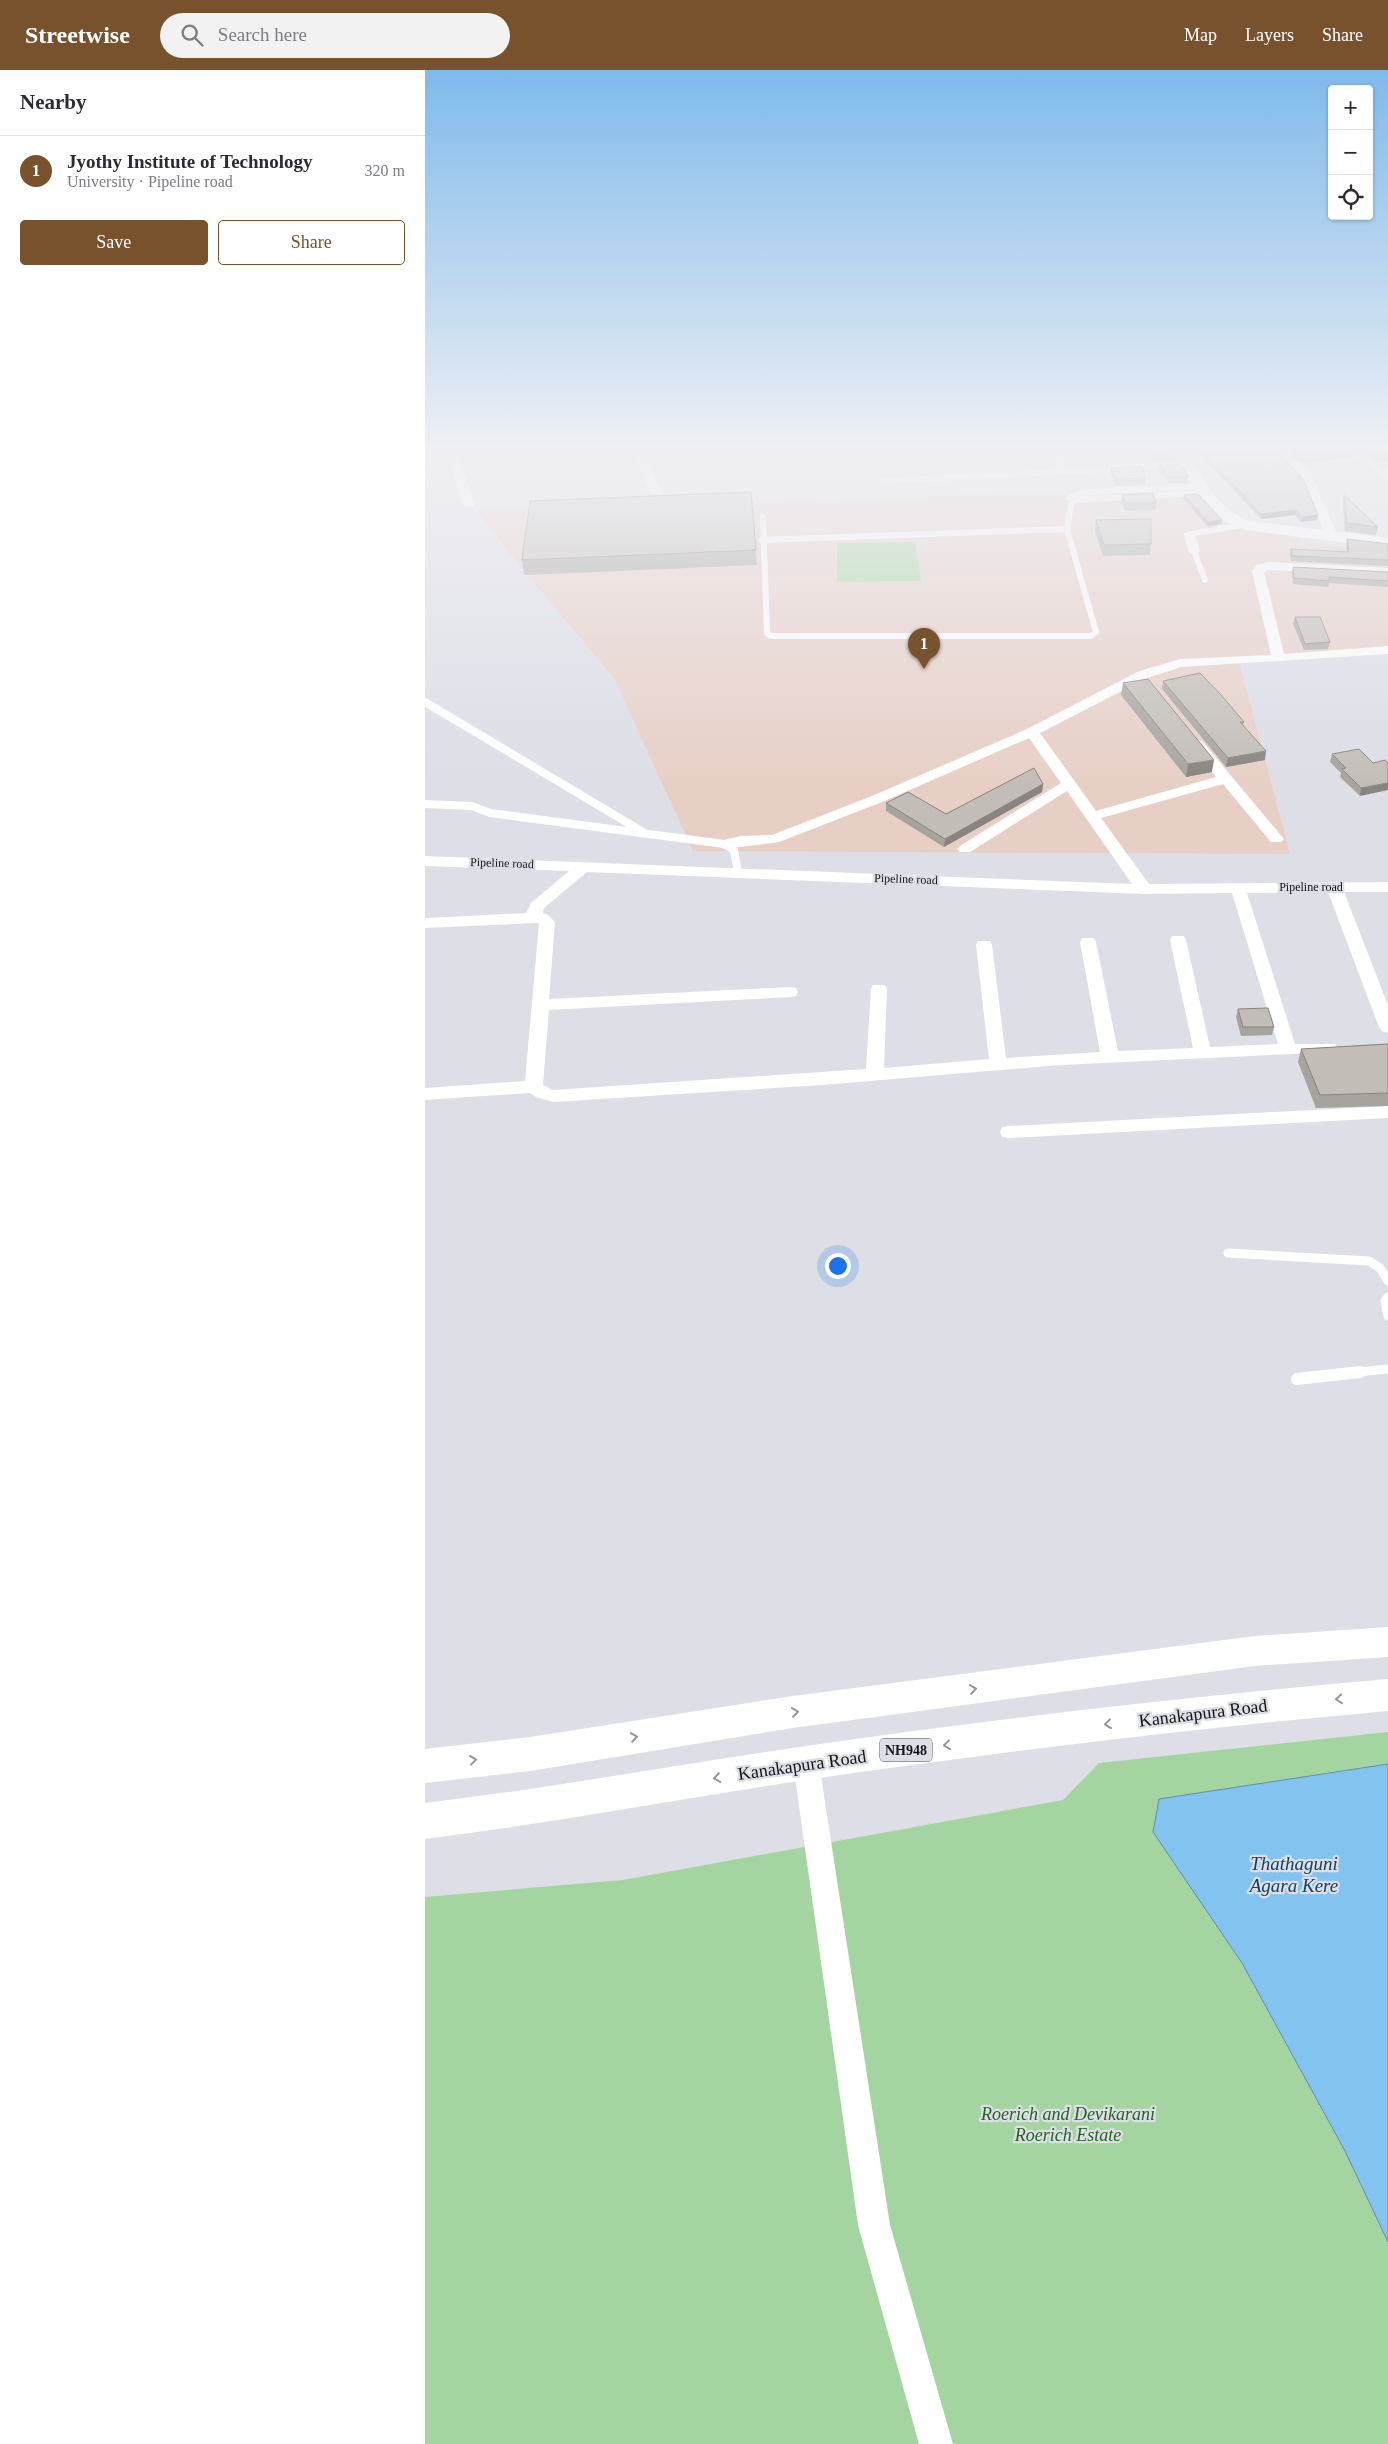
<!DOCTYPE html>
<meta charset="utf-8">
<style>
:root{--surface:#fff;--page:#f2f2f3;--text:#2b2b33;--muted:#7c7c81;--line:#e1e1e2;--accent:#77522c}
body{margin:0;font-family:"Times New Roman",serif;background:var(--page);color:var(--text)}
.controls{position:absolute;right:15px;top:15px;display:grid;overflow:hidden;border-radius:5px;box-shadow:0 1px 4px #0004}
.controls button{width:45px;height:45px;display:grid;place-items:center;padding:0;border:0;border-bottom:1px solid var(--line);background:var(--surface);color:var(--text);font:25px sans-serif}
.you{position:absolute;left:412px;top:1195px;width:18px;height:18px;margin:-12px;border:4px solid #fff;border-radius:50%;background:#1a73e8;box-shadow:0 0 0 8px #1a73e833}
.badge{display:grid;place-items:center;width:32px;height:32px;border-radius:50%;background:var(--accent);color:#fff;font-size:16px;font-weight:700}
.pin{position:absolute;translate:-50% -41px;filter:drop-shadow(0 1px 2px #0008)}
.pin::after{content:'';position:absolute;top:26px;width:18px;height:15px;background:inherit;clip-path:polygon(0 0,100% 0,50% 100%)}
.list{margin:0;padding:0;list-style:none}
h2{display:flex;justify-content:space-between;align-items:center;height:65px;margin:0;padding:0 20px;font-size:21px}
h2 small{font-size:16px;font-weight:400;color:var(--muted)}
.list li{display:grid;grid-template-columns:32px 1fr auto;gap:15px;align-items:center;box-sizing:border-box;height:70px;padding:0 20px;border-top:1px solid var(--line)}
.list b{display:block;font-size:19px;white-space:nowrap}
.list p{margin:0;font-size:16px;white-space:nowrap;color:var(--muted)}
.list em{font-size:16px;font-style:normal;color:var(--muted)}
.actions{display:flex;gap:10px;padding:15px 20px}
.actions a{flex:1;padding:11px 0;border:1px solid var(--accent);border-radius:5px;text-align:center;font-size:18px;color:var(--accent)}
.actions .main{background:var(--accent);color:#fff}
.icon{flex:none;width:28px;height:28px;fill:none;stroke:currentColor;stroke-width:2;stroke-linecap:round;stroke-linejoin:round}
.map{position:relative;flex:none;width:963px;height:2374px;overflow:hidden}
header{display:flex;align-items:center;gap:30px;box-sizing:border-box;height:70px;padding:0 25px;background:var(--accent);color:#fff}
header strong{font-size:24px}
nav{display:flex;gap:28px;margin-inline-start:auto;font-size:18px}
.search{width:350px;height:45px;background:var(--page);display:flex;align-items:center;gap:12px;box-sizing:border-box;padding:0 18px;border-radius:28px;color:var(--muted);font-size:19px}
main{display:flex}
aside{flex:1;background:var(--surface)}
.map>svg:first-child{display:block}
.education{fill:#e7cfc6}
.green{fill:#a4d5a1}
.water{fill:#82c3f0;stroke:#618eaf}
.lines{fill:none;stroke-linecap:round;stroke-linejoin:round}
.lane-far3{stroke:#fff;stroke-width:6}
.lane-far2{stroke:#fff;stroke-width:8}
.lane-far1{stroke:#fff;stroke-width:9}
.lane{stroke:#fff;stroke-width:12}
.street{fill:#fff;fill-rule:evenodd}
.secondary{fill:#fff;fill-rule:evenodd}
.highway{fill:#fff;fill-rule:evenodd}
.wall{fill:#a7a39d}
.shaded-wall{fill:#88847f}
.building{fill:#c2bdb6;stroke:#88847f}
.oneway{stroke:#959596}
.labels{text-anchor:middle;stroke-width:4.5;stroke-linejoin:round;paint-order:stroke}
.far-street-label{font-size:12px;fill:#131416;stroke:#dddee6}
.shield{fill:#dddee6;stroke:#505154;stroke-width:1}
.shield-label{font-size:14px;font-weight:bold;fill:#131416}
.near-street-label{font-size:18px;fill:#131416;stroke:#dddee6}
.near-park-label{font-size:18px;font-style:italic;fill:#216521;stroke:#dddee6}
.near-water-label{font-size:19px;font-style:italic;fill:#0f4361;stroke:#dddee6}
</style>
<header>
<strong>Streetwise</strong>
<div class="search"><svg class="icon" aria-label="search" viewBox="0 0 24 24"><circle cx="10" cy="10" r="6"/><path d="M15 15l6 6"/></svg>Search here</div>
<nav><a>Map</a><a>Layers</a><a>Share</a></nav>
</header>
<main>
<aside>
<h2>Nearby<small></small></h2>
<ul class="list">
<li><span class="badge">1</span><div><b>Jyothy Institute of Technology</b><p>University · Pipeline road</p></div><em>320 m</em></li>
</ul>
<div class="actions"><a class="main">Save</a><a>Share</a></div>
</aside>
<div class="map">
<svg width="963" height="2374" viewBox="0 0 963 2374">
<rect width="100%" height="100%" fill="#dddee6"/>
<!-- education -->
<path class="education" d="M768,415l13,20 23,18 88,20 71,11v100l-149,7 51,193 -597,-3 -79,-173 -104,-124 -33,-43 299,-8z"/>
<!-- green -->
<path class="green" d="M490,472l6,39 -84,1v-39z
M963,1662v712h-963v-547l198,-17 440,-80 36,-37z"/>
<!-- water -->
<path class="water" d="M963,1694v478l-43,-91 -103,-188 -89,-131 6,-33z"/>
<g class="lines">
<!-- lane-far3 -->
<path class="lane-far3" d="M338,447l4,116 3,3h321l5,-4 -29,-103 4,-25 5,-4 127,-7
M337,470l305,-11
M769,481l11,29"/>
<!-- lane-far2 -->
<path class="lane-far2" d="M0,632l218,130
M0,734l47,2 18,7 234,31 10,6 4,23"/>
<!-- lane-far1 -->
<path class="lane-far1" d="M803,1183l141,8 11,7 8,13
M963,1227l-3,4 3,15
M924,1303l39,-4"/>
<!-- lane -->
<path class="lane" d="M872,1309l63,-7"/>
<!-- street -->
<path class="street" d="M22,382h10l18,53 -2,2h-8l-2,-2z
M209,382h10l20,45 -2,2 -4,1 -6,-3z
M626,382h10l7,16 118,-6 5,3 -5,3 -302,16 -6,-3 6,-3 173,-9z
M856,382h10v6l18,11 29,67 -2,2 -4,2 -6,-4 -27,-65 -17,-10z
M921,382h13l29,20v8z
M774,414l6,3 -2,2 -113,6 -12,3 -1,5 -4,1 -8,-5 5,-6 20,-4z
M818,452l6,3 -2,2 -51,9 4,15 -6,4 -6,-4 -4,-17 2,-2z
M843,492l120,6v8l-120,-6 -4,2 20,82 104,-8v8l-207,13 -34,11 -107,55 56,78 120,-34 -26,-33 7,-4 5,1 82,98 -3,3h-10l-48,-58 -122,34 48,66 239,-2v10h-44l44,113v28l-6,-2 -3,-4 -51,-135 -81,1 48,151h40l3,4 -3,4 -274,13 -238,20 -270,17 -17,-5 -6,-4 -105,7v-12l100,-7 14,-158 -114,5v-10l101,-5 5,-10 38,-32 -144,-5v-10l707,28 -65,-93 -97,61h-10l-3,-3 3,-3 101,-63 -32,-45 -147,64 -103,40 -55,7 -8,-5 3,-3 22,-5 31,-1 100,-39 155,-67 110,-57 43,-13 91,-4 -19,-84 5,-6zM162,802l557,22 88,-1 46,151 -68,3 -24,-107 -2,-4h-12l-2,4 23,108 -75,3 -22,-109 -2,-4h-12l-2,4 20,110 -94,6 -14,-113 -2,-4h-12l-2,4 13,114 -105,9 3,-79 -2,-4h-12l-2,4 -5,80 -313,21 -10,-5 6,-75 241,-13 6,-1 2,-4 -2,-4 -6,-1 -241,12 6,-77 -7,-7 -5,-2 1,-5z
M963,1036v12l-379,20 -7,-1 -2,-5 2,-5 7,-1z
M381,1681l9,3 4,9 71,462 63,219h-34l-61,-219 -65,-462 4,-9z"/>
<!-- secondary -->
<path class="secondary" d="M747,382h15c16,28 30,56 62,69l139,17v10l-142,-18c-39,-10 -56,-45 -74,-78z"/>
<!-- highway -->
<path class="highway" d="M963,1557v30l-133,9 -462,62 -263,43 -105,12v-34l105,-12 263,-41 462,-60z
M963,1609v32c-194,17 -389,41 -582,69 -127,19 -253,43 -381,59v-36c128,-15 254,-39 381,-57 193,-28 388,-50 582,-67z"/>
</g>
<!-- wall -->
<path class="wall" d="M773,382h83v4l7,5v2l30,52 -1,5 -16,2 -6,-7 -34,4z
M867,382h60l-1,5 -47,7 -11,-7z
M937,382h26v10h-9l-8,-8 -4,1z
M726,384l24,3v4l-22,1 -3,-5z
M735,395l28,11 -1,7h-18l-10,-12z
M686,398l35,10 -1,7 -30,1 -4,-12z
M326,422l6,73 -233,10 -2,-15z
M697,425l34,8 -1,7 -30,1 -4,-9z
M759,425l38,25 -1,4 -14,2 -24,-27z
M919,425l34,32 -2,8 -31,-4 -2,-28z
M671,450l55,24 -1,11 -47,1 -8,-25z
M922,469l41,15v12l-97,-5 -1,-6 1,-6 56,3 -1,-7z
M868,497l95,5v15l-59,-4 -1,4 -35,-3 -1,-11z
M870,547l35,25 -2,7 -24,1 -11,-26z
M738,611l81,41 -1,3 22,35 -39,7 -64,-78z
M698,613l89,89 -26,5 -65,-82z
M907,684l41,9 -13,33 -20,-19 1,-4 -11,-11z
M618,714l-1,8 -98,55 -58,-36v-8l60,11z
M813,939l36,18 -2,8 -31,1 -5,-19z
M963,974v62l-72,2 -18,-46 3,-13z"/>
<!-- shaded-wall -->
<path class="shaded-wall" d="M927,382l-1,5 -47,7 1,-5z
M942,382h4v2l-4,1z
M871,440l-1,5 -34,4v-5z
M893,445l-1,5 -16,2 1,-5z
M797,450l-1,4 -14,2 1,-4z
M841,681l-1,9 -39,7 2,-9z
M789,690l-2,12 -26,5 2,-13z
M963,713v7l-28,6 1,-8z
M618,714l-1,8 -98,55 1,-8z"/>
<!-- building -->
<path class="building" d="M747,382l3,5 -22,1 -2,-4z
M778,382h78v4l7,5h-2l18,20 14,34 -16,2 -6,-7 -35,4z
M869,382h57l-46,7z
M950,382h13v5h-7z
M756,394l7,12 -18,1 -10,-12z
M717,396l4,12 -30,1 -5,-11z
M326,422l5,58 -234,10 8,-59z
M728,423l3,10h-30l-4,-8z
M773,424l24,26 -14,2 -24,-27z
M919,425l34,32 -31,-4z
M726,449v25l-47,1 -8,-25z
M922,469l41,5 -1,10h1v6l-96,-4 -1,-7 58,3z
M868,497l95,5v9l-59,-4v4l-35,-3z
M870,547h25l10,25 -25,2z
M775,603l22,23 22,26h-4l26,29 -38,7 -65,-77z
M723,609l66,81 -26,4 -65,-81z
M934,679l14,14 12,-3 3,3v20l-27,5 -19,-19 4,-1 -14,-14z
M609,698l9,16 -98,55 -59,-36 22,-11 38,22z
M843,938l6,19h-31l-5,-18z
M963,974v49l-68,2 -19,-46z"/>
<!-- one-way arrows -->
<defs><path id="oneway-chevron" d="M-2-3.5L2.5 0L-2 3.5" fill="none" stroke-width="1.6" stroke-linecap="round" stroke-linejoin="round" transform="scale(1.25)"/></defs>
<g class="oneway">
<use href="#oneway-chevron" transform="translate(548 1619) rotate(-8)"/>
<use href="#oneway-chevron" transform="translate(914 1629) rotate(175)"/>
<use href="#oneway-chevron" transform="translate(370 1642) rotate(-8)"/>
<use href="#oneway-chevron" transform="translate(683 1654) rotate(173)"/>
<use href="#oneway-chevron" transform="translate(209 1667) rotate(-9)"/>
<use href="#oneway-chevron" transform="translate(522 1675) rotate(173)"/>
<use href="#oneway-chevron" transform="translate(48 1690) rotate(-7)"/>
<use href="#oneway-chevron" transform="translate(292 1708) rotate(171)"/>
</g>
<!-- sky -->
<linearGradient id="sky" x2="0" y2="1"><stop stop-color="#7fbaeb"/><stop offset="0.53" stop-color="#f0f0f4"/><stop offset="1" stop-color="#f0f0f4" stop-opacity="0"/></linearGradient>
<rect width="963" height="715" fill="url(#sky)"/>
<g class="labels">
<!-- far-street labels -->
<g class="far-street-label">
<text transform="translate(77 793) rotate(2)" y="4">Pipeline road</text>
<text transform="translate(481 809) rotate(2)" y="4">Pipeline road</text>
<text x="886" y="821">Pipeline road</text>
</g>
<!-- shield labels -->
<rect class="shield" x="455" y="1668.5" width="52" height="23" rx="4"/>
<g class="shield-label">
<text x="481" y="1685">NH948</text>
</g>
<!-- near-street labels -->
<g class="near-street-label">
<text transform="translate(778 1643) rotate(-7)" y="6">Kanakapura Road</text>
<text transform="translate(377 1695) rotate(-8)" y="6">Kanakapura Road</text>
</g>
<!-- near-park labels -->
<g class="near-park-label">
<text x="643" y="2050">Roerich and Devikarani<tspan x="643" dy="21">Roerich Estate</tspan></text>
</g>
<!-- near-water labels -->
<g class="near-water-label">
<text x="869" y="1800">Thathaguni<tspan x="869" dy="22">Agara Kere</tspan></text>
</g>
</g>
</svg>
<div class="controls">
<button>+</button>
<button>−</button>
<button><svg class="icon" aria-label="locate" viewBox="0 0 24 24"><circle cx="12" cy="12" r="6"/><path d="M12 2v4M12 18v4M2 12h4M18 12h4"/></svg></button>
</div>
<div class="you"></div>
<div class="pin badge" style="left:499px;top:599px">1</div>
</div>
</main>
